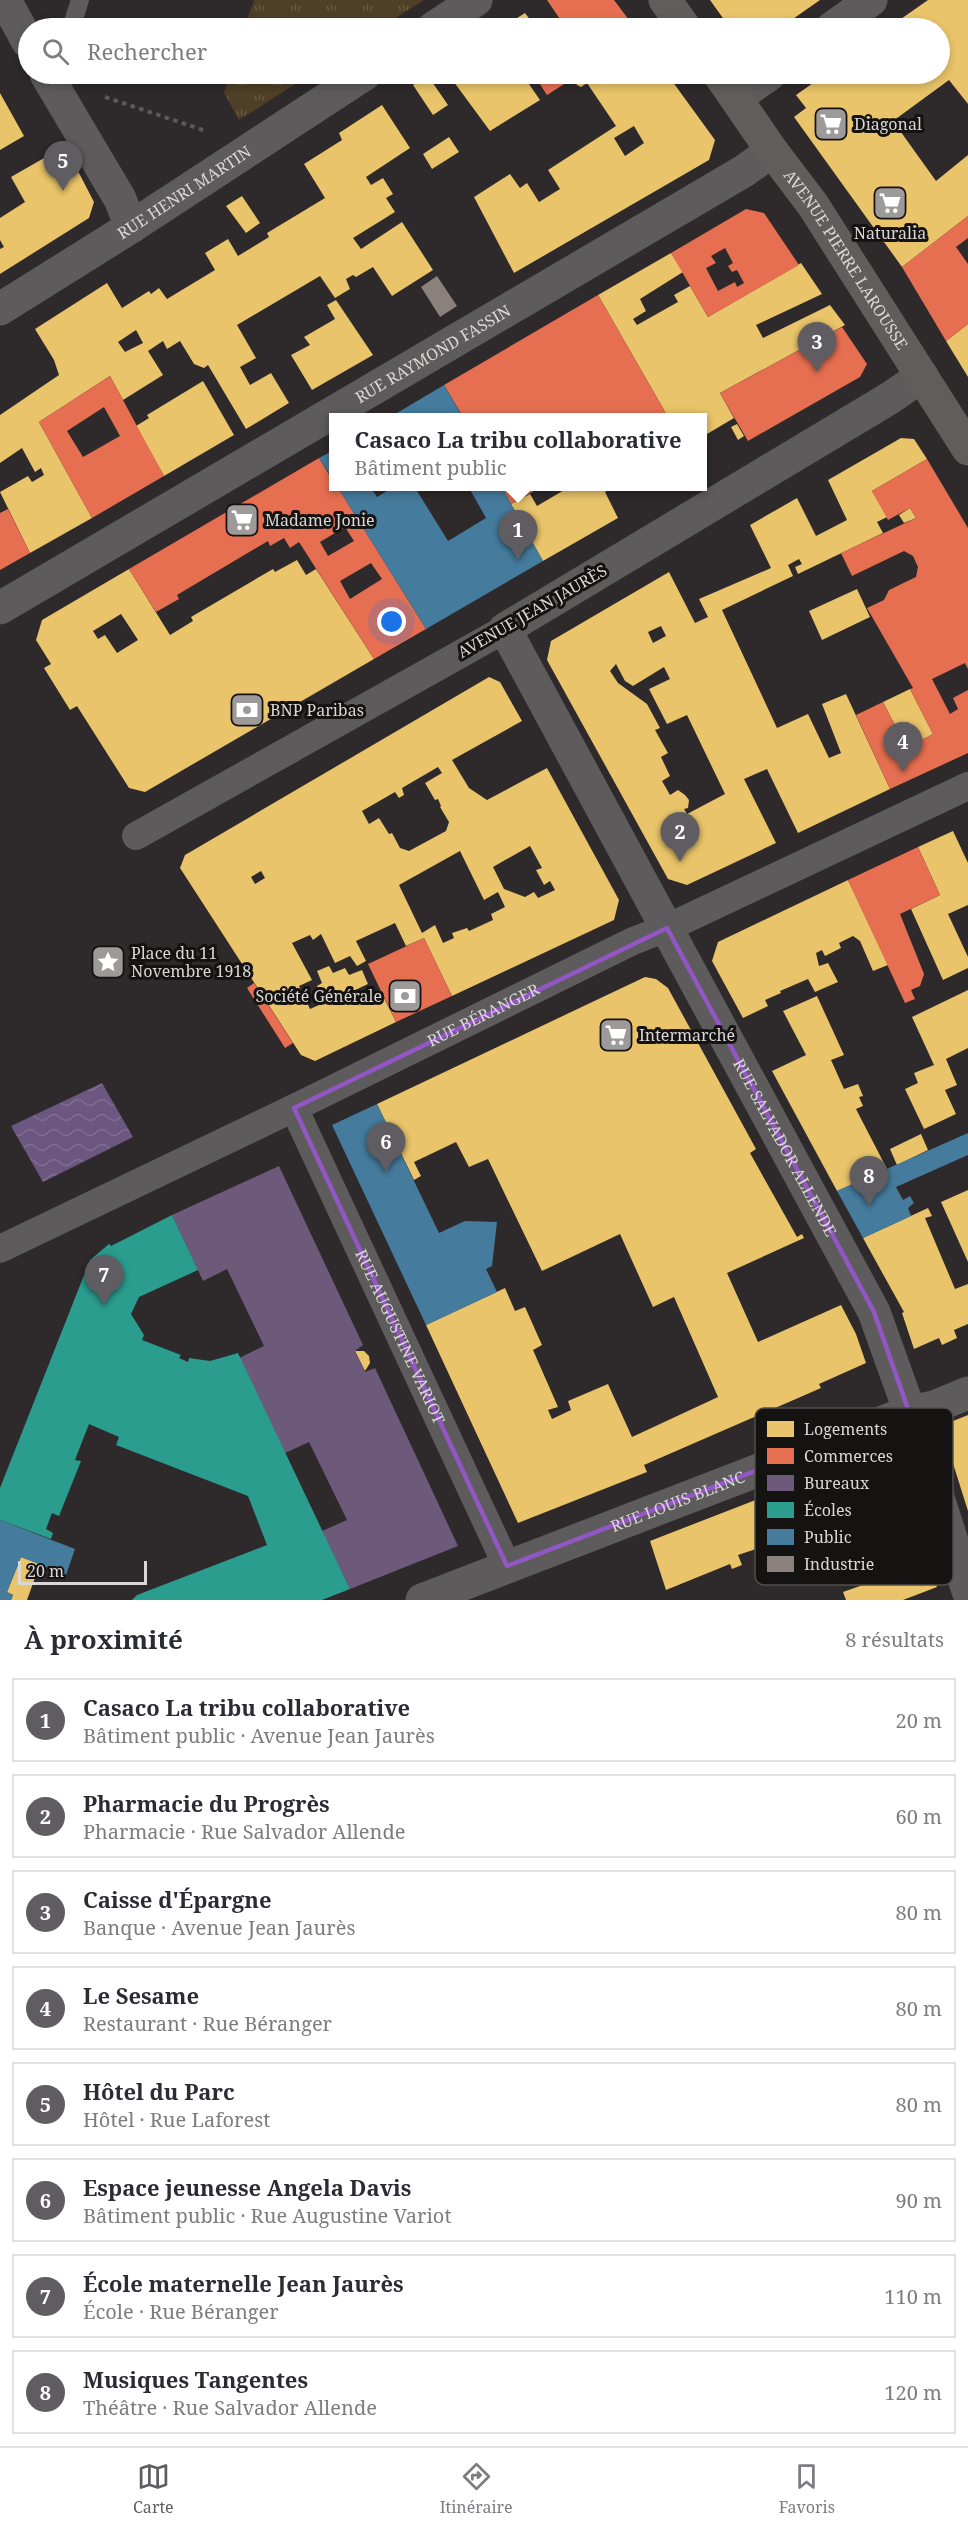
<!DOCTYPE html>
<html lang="fr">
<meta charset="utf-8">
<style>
:root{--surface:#fff;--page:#f7f7f7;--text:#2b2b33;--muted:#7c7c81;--line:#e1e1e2;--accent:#5f5d61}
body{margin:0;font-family:"Noto Serif",serif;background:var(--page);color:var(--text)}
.scale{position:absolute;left:18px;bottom:15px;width:129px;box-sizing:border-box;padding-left:6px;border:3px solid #dcd7d7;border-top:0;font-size:16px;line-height:21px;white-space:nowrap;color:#dcd7d7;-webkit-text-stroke:4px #151212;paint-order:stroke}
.you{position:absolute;left:392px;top:622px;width:21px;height:21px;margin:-15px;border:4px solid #fff;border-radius:50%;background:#1a73e8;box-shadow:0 0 0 9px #1a73e833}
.badge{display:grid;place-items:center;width:39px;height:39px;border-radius:50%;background:var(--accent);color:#fff;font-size:20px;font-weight:700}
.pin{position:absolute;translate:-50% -50px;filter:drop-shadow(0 2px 3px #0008)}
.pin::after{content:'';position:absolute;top:32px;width:21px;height:18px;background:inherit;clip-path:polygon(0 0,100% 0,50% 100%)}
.popup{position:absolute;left:329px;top:413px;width:378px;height:78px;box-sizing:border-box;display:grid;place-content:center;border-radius:0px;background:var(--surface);filter:drop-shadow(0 2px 4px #0005);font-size:20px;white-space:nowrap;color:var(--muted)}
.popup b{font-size:22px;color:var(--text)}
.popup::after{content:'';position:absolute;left:50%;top:100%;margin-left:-12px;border:12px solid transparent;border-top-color:var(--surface)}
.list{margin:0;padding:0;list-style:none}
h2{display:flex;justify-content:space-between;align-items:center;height:78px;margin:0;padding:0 24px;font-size:26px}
h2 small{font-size:20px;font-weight:400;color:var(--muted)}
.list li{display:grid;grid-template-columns:39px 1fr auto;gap:18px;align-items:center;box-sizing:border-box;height:84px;margin:0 12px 12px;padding:0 12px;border:2px solid var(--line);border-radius:0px}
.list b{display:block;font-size:22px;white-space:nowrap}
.list p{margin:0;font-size:20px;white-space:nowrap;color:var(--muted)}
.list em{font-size:20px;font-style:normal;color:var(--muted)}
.icon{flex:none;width:33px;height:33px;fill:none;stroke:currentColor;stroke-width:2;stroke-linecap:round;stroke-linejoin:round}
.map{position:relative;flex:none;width:968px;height:1600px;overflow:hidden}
.search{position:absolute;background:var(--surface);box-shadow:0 3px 9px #0003;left:18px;right:18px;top:18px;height:66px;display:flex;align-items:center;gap:15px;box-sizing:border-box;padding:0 21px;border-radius:33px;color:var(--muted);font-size:22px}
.sheet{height:846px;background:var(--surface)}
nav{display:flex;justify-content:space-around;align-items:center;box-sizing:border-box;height:84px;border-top:2px solid var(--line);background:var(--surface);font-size:16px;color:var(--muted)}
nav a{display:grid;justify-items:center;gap:3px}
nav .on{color:var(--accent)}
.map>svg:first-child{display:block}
.grass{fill:url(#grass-tufts)}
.water{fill:url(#water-waves)}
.homes{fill:#e9c46a;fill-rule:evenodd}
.shops{fill:#e76f51;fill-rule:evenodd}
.offices{fill:#6d597a}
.schools{fill:#2a9d8f}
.public{fill:#457b9d}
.industry{fill:#8a817c}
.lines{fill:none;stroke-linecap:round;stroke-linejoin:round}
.path{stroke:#5b595a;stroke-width:4;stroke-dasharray:4.5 4.5;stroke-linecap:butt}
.service{stroke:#5d5b5b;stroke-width:18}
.pedestrian{stroke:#5d5b5b;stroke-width:28}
.minor{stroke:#5d5b5b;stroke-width:33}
.secondary{stroke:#605e5d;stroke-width:33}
.marked{fill:none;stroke:#9357c5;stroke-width:4.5;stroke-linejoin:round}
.labels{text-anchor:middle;stroke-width:6;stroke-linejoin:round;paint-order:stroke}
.poi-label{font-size:16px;fill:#dcd7d7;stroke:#151212;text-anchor:start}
.street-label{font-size:16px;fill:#dcd7d7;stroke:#151212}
.key{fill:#151212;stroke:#514d4d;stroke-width:1.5}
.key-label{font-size:16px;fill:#dcd7d7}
</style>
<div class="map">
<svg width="968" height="1600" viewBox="0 0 968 1600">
<defs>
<pattern id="grass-tufts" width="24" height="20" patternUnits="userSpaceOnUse" patternTransform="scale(1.5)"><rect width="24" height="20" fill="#4e3f26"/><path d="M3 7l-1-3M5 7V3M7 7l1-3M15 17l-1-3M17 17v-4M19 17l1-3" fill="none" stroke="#675a45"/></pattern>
<pattern id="water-waves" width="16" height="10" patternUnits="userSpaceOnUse" patternTransform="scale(1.5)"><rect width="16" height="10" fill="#6c5780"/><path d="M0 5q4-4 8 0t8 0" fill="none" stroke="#806e91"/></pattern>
</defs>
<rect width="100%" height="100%" fill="#2e292a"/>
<!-- grass -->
<path class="grass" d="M254,0h170l-44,28h-136z
M230,74h81l-72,46 -15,-27z"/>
<!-- water -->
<path class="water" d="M102,1083l31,54 -90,45 -32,-56z"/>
<!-- homes -->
<path class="homes" d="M710,0h110l-40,28h-50z
M928,0h40v104l-19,-24 -56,41 43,60 32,-26v61l-66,51 -108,-150 12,-9 -10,-13 30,-21h114v-46h-52z
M525,13l6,8 -7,4 2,3h-25z
M448,74h74l18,26 -50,31z
M580,74h87l48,66 -6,20 -195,113 -40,-76 36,-23 10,14 7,-5 12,19 21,-13 -12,-19 68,-44 -29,-43 -6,4 -4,-2 -4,-7zM634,126l10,17 -19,13 -11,-18z
M428,76l20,29 -15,10 -20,-30z
M0,93l24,43 -24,14z
M382,105l28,43 -44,29 5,8 12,-7 10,16 -7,4 9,14 -42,26 8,11 41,-27 31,48 -41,26 -19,-29 -17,10 -3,-2 -7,4 4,10 -15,9 -15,-22 -83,49 19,33 -16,9 10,18 21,-12 18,30 -43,26 -38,-64 -4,3 -10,-4 -14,-23 -13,8 -4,-8 -15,10 15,24 -40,25 -13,-24 -71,46 53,96 -62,35 -30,-61 28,-16 4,6 12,-7 -3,-7 -6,4 -13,-24 -22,15v-48l59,-40 -5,-15 -19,-31 72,-46 15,25 27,-17 2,3 8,-6 8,11 48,-29 -10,-17 23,-14 10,17 31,-19 -2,-4 58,-35 -21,-34 38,-24 -3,-7zM136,330l7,13 -18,9 -7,-10z
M449,137l10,15 -27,17 -9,-15z
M65,146l29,56 -5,16 -89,56v-25l4,-2 -4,-7v-22l25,-16 -14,-25z
M242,196l18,27 -14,10 -20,-27z
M671,253l12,19 -43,27 6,12 -13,8 4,6 41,-23 -4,-7 16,-9 18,31 93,-54 21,31 -66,31 7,13 67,-33 15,20 -125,68 14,25 -32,19v-20h-34l-70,-122z
M336,300l37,55 -61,35 -21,-35 19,-10 -6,-8 31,-18 -8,-14z
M968,324v53l-22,-36z
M203,381l31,54 -70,41 -28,-50 13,-8 -2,-3z
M737,424l7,12 -6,4 -7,-13z
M901,438l13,1 13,20 -55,32 15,26 -10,5 6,11 -85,41 -3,-7 7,-3 -3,-5 -11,6 5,11 -71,34 55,118 31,-14 21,44 12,-5 -19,-49 24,-10 44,95 -92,44 -31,-64 -23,10 32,64 -89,42 -19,-6 -121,-219 4,-19 118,-69 26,51 13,-6 -9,-18 72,-31 -21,-43 47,-27 19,38 31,-16 -19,-40zM661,626l5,10 -13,7 -5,-11zM616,664l9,17 8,5 31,-19 6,12 -21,10 18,35 20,-9 38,79 -38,20 -3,-5 4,-1 1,-8 -4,-5 -7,-5 -8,5 -8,-14 8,-5 -9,-19 7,-4 -13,-23 5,-2 -13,-24 -29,-21 -8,-12z
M571,486h43l-9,6 13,26 -75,43 -32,-57 19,-10 7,12z
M910,508l6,10 -12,5 -5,-8z
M297,560l9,15 10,-6 58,90 -229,133 -16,-4 -52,-82 -7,4 -26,-42 7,-4 -15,-24 6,-20 87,-51 41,66 23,-14 -2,-4 82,-48 2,3zM121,614l17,26 -21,13 -12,-18 -7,4 -5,-8z
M857,589l13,28 -48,23 -13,-29z
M489,677l11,5 22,39 -70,39 17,28 18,12 60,-32 72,132 -5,20 -162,76 -28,-58 -18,8 -11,-23 -39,18 10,20 -9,5 -7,-10 -15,7 -14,-29 -8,6 -3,-5 -18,8 20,37 -13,6 11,23 9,-4 -3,-7 5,-3 -4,-9 5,-3 -5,-12 12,-5 4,7 12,-5 4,7 13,-5 6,14 -15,7 5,9 22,-10 16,32 -81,39 -14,-6 -121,-187 5,-13zM438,767l4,6 -17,10 10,17 3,-1 3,7 -1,1 9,15 -3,9 -37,20 -9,-3 -8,-15 -3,1 -10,-16 -10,6 -7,-13 33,-19 4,6 5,-3 -2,-7zM530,846l12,22 -6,2 8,15 6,-4 5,9 -17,8 -4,-6 -9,5 -21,-8 -11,-22zM460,851l24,49 14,-8 7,15 -14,7 2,6 -24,11 -2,-3 -15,5 2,5 -11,5 -8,-18 -13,8 -23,-48zM261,871l4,7 -10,6 -4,-7z
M910,689l23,45 -15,8 -10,-20 -12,5 -13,-25z
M953,831l15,32v42l-20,9 20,43v11l-25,12 -32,-71 29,-14 -22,-48z
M848,880l40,85 -15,6 -13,-30 -7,-5 -14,7 2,5 -16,8 -3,-6 -6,3 3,13 9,-3 10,19 -23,10 -7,-13 -28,12 1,2 -16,7 3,6 -25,12 -31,-57 6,-19z
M645,977l11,2 12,9 88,161 -6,4 47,84 5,-3 2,4 -77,35 31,69 83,-37 15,29 10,29 -47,21 2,4 -177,77 3,7 -129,51 -92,-198 79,-37 10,23 10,-4 17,38 -9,5 25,57 -10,3 4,9 19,-9 -3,-9 40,-17 24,53 86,-40 -44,-100 -21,10 -33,-73 -78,37 -54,-112 -19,8 -13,-25 -42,20 7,14 -7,4 -37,-76z
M968,990v58l-22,11 11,26 -12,5 11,24 -32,15 -19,-40 13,-6 -4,-10 20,-8 -22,-48z
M817,996l27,59 -13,5 13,29 14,-5 5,12 -4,1 4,9 -7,3 31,60 -50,22 -65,-120 34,-16 -23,-44z
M921,1134l7,16 -31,15 -7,-16z
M968,1190v72l-27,-60z
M928,1208l4,8 -7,2 30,71 13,-5v40l-14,6 3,8 -15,7 -3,-7 -25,11 -12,-36 2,-1 -41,-74z
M355,1351h9l5,5 1,7 -5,8z
M968,1415v96l-24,-76 4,-12z
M871,1455l25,13 2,7 -7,2 14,39 -55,20 -13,-34 -59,23 2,7 -9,4 11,26 -15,5 -5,-13 1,-1 -1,-6 -24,8 4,10 -10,4 -2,-5 -64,26 -16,-49z
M21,1557l19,7 -13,36h-16l2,-5 -6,-3z
M928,1562l9,25 -34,13h-57l-3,-8z"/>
<!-- shops -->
<path class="shops" d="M547,0h67l21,28h-69z
M543,74h37l-33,21 -11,-17z
M746,209l18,4 35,52 -91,52 -37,-64zM725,248l8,15 -5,3 4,6 5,-2 7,13 -7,4 -2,-5 -17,9 -12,-23 10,-5 -5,-7z
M968,216v22l-12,9 12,17v60l-22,17 -44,-74z
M598,295l70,122h-205l-19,-32z
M842,327l25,37 -7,13 -112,64 -28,-48z
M110,376l54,100 -72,42 -53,-96zM104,407l16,29 -37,21 -16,-26z
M319,458l14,23v5h4l89,143 -52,30 -75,-117 -9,6 -6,-10 -14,8 -2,-5 -91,54 2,4 -23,13 -27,-43zM345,527l9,14 -26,15 -8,-14zM371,563l11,16 -32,20 -10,-18z
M927,459l41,69v141l-3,-6 -33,16 18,35 8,-5 -5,-11 15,-8v63l-78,36 -34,-74 27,-13 13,25 12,-5 10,20 15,-8 -23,-45 3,-1 -46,-80 17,-8 5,-10 27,-13 2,-10 -5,-11 -9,-5 -52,25 -11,-23 75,-35 -6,-10 -22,12 -16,-29z
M501,486h42l-32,18z
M8,509l22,44 -30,17v-57z
M918,847l22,48 -40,19 24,60 -4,12 -9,4 4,9 -10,4 -57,-123z
M424,938l28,58 -56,26 -28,-58z
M254,983l39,60 -8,5 -38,-60z"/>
<!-- offices -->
<path class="offices" d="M279,1166l84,179 -8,6 10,21 10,-4 83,178 -108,43 -28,-58 25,-11 -38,-78 -24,11 -46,-95 25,-12 -37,-77 -24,12 -31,-66z"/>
<!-- schools -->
<path class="schools" d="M172,1215l26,55 -59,27 -8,17 13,21 -2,5 39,15 -2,3 9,4 1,-4 21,3 28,-8 112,236 -28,11h-190l5,-5 130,-50 -19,-49 -132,-51 3,-8 -30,-13 -14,36 6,1 -22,55 -7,-3 -6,16 7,4 -2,6 -51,-19v-32l90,-228 19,-16 2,2z"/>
<!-- public -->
<path class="public" d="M444,385l19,33h-63l-3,-5z
M334,450v31l-15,-23z
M337,486h33l7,11 18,-11h19l34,55 38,-23 -18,-32h33l42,75 -117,68z
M377,1104l62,129 26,-12 32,1 -5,44 -6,3 11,23 -71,33 -94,-200z
M968,1133v22l-72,32 7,13 7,-4 4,7 -6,5 3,8 -48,22 -26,-47z
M0,1520l75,29 -9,26 -45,-18 -14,35 6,3 -2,5h-11z"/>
<!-- industry -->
<path class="industry" d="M437,276l20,30 -17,11 -19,-30z"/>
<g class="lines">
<!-- path -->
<path class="path" d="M105,97l101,34"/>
<!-- service -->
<path class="service" d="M71,28l9,-28"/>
<!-- pedestrian -->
<g class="pedestrian">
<path d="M136,836l369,-207"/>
<path id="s1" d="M294,1108l213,458"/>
<path id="s2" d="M0,1249l294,-141 339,-167 34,-13 301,-142"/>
</g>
<!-- minor -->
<g class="minor">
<path d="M5,0l23,42"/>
<path d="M433,28l43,-28"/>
<path d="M832,28l39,-28"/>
<path d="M46,74l74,125 11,28"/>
<path d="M736,98l34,-24"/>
<path id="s3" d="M0,309l131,-82 234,-153"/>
<path id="s4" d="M922,376l-32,22 -385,231 369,683 43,120 51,159"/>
<path id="s5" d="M0,608l744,-437 28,-20"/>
<path id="s6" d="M422,1600l487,-188 25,-5 34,-14"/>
</g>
<!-- secondary -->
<g class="secondary">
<path d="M665,0l20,28"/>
<path id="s7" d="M719,74l53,77 41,54 155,244"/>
</g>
</g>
<!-- marked area -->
<path class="marked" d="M667,928l207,384 35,100 -402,154 -213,-458z"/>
<!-- icons -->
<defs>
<symbol id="supermarket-square" viewBox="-11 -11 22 22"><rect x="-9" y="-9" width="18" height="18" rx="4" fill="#9f9a9a" stroke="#151212"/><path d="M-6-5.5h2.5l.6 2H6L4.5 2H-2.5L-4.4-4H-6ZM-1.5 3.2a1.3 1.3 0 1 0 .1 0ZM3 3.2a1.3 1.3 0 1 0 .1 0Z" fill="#fff"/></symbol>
<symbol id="bank-square" viewBox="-11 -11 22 22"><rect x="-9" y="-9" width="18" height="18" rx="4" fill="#9f9a9a" stroke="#151212"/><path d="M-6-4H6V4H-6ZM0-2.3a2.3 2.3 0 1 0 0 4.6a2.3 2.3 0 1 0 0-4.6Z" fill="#fff"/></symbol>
<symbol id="sight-square" viewBox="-11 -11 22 22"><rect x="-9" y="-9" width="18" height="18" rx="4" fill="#9f9a9a" stroke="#151212"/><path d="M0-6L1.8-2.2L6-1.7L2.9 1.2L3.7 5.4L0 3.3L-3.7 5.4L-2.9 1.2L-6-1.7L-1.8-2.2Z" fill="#fff"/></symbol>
</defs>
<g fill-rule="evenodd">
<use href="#supermarket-square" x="812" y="105" width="38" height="38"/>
<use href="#supermarket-square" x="871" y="184" width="38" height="38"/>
<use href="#supermarket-square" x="223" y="501" width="38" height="38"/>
<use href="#bank-square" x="228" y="691" width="38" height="38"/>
<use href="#sight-square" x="89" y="943" width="38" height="38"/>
<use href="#bank-square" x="386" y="977" width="38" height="38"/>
<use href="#supermarket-square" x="597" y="1016" width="38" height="38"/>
</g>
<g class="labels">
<!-- poi labels -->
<g class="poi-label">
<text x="854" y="130">Diagonal</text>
<text x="890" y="239" text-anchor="middle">Naturalia</text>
<text x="265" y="526">Madame Jonie</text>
<text x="270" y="716">BNP Paribas</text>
<text x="131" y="959">Place du 11<tspan x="131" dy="18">Novembre 1918</tspan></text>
<text x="382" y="1002" text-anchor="end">Société Générale</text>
<text x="639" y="1041">Intermarché</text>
</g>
<!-- street labels -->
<g class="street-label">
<text dy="6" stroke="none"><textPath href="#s3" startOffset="218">RUE HENRI MARTIN</textPath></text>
<text dy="6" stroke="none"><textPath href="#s7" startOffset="225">AVENUE PIERRE LAROUSSE</textPath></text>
<text dy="6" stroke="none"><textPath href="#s5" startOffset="502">RUE RAYMOND FASSIN</textPath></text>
<text transform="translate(532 611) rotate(-30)" y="6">AVENUE JEAN JAURÈS</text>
<text dy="6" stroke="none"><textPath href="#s2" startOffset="537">RUE BÉRANGER</textPath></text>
<text dy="6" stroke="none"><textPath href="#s4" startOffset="1077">RUE SALVADOR ALLENDE</textPath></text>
<text dy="6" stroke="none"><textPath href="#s1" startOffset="252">RUE AUGUSTINE VARIOT</textPath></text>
<text dy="6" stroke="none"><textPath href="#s6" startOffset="274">RUE LOUIS BLANC</textPath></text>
</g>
</g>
<!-- legend -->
<rect x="755" y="1408" width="198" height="177" rx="9" class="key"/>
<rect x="767" y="1421" width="27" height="16" fill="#e9c46a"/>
<rect x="767" y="1448" width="27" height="16" fill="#e76f51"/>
<rect x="767" y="1475" width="27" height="16" fill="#6d597a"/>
<rect x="767" y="1502" width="27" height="16" fill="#2a9d8f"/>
<rect x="767" y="1529" width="27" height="16" fill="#457b9d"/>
<rect x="767" y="1556" width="27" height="16" fill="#8a817c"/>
<g class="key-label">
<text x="804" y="1435">Logements</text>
<text x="804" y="1462">Commerces</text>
<text x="804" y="1489">Bureaux</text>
<text x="804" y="1516">Écoles</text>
<text x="804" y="1543">Public</text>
<text x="804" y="1570">Industrie</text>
</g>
</svg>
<div class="scale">20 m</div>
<div class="you"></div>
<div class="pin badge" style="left:518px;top:560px">1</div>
<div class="popup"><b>Casaco La tribu collaborative</b>Bâtiment public</div>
<div class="pin badge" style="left:680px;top:862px">2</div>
<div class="pin badge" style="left:817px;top:372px">3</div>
<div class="pin badge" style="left:903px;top:772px">4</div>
<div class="pin badge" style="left:63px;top:191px">5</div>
<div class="pin badge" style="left:386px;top:1172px">6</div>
<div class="pin badge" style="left:104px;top:1305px">7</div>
<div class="pin badge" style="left:869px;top:1206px">8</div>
<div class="search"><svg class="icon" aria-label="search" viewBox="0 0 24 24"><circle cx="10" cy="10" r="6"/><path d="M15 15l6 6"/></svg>Rechercher</div>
</div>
<section class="sheet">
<h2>À proximité<small>8 résultats</small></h2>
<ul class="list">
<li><span class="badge">1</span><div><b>Casaco La tribu collaborative</b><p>Bâtiment public · Avenue Jean Jaurès</p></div><em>20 m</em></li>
<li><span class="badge">2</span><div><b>Pharmacie du Progrès</b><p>Pharmacie · Rue Salvador Allende</p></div><em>60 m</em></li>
<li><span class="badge">3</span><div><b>Caisse d'Épargne</b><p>Banque · Avenue Jean Jaurès</p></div><em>80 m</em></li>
<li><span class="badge">4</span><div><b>Le Sesame</b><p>Restaurant · Rue Béranger</p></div><em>80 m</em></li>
<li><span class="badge">5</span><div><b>Hôtel du Parc</b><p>Hôtel · Rue Laforest</p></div><em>80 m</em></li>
<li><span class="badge">6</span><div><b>Espace jeunesse Angela Davis</b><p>Bâtiment public · Rue Augustine Variot</p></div><em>90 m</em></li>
<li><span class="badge">7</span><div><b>École maternelle Jean Jaurès</b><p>École · Rue Béranger</p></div><em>110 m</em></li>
<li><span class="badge">8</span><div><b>Musiques Tangentes</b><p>Théâtre · Rue Salvador Allende</p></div><em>120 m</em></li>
</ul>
</section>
<nav>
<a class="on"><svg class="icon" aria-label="map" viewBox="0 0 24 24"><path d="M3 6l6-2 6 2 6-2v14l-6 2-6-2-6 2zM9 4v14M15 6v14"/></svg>Carte</a>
<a><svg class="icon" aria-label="directions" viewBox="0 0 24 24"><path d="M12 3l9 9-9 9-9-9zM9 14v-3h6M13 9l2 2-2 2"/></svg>Itinéraire</a>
<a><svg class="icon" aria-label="saved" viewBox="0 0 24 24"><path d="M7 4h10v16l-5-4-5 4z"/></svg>Favoris</a>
</nav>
